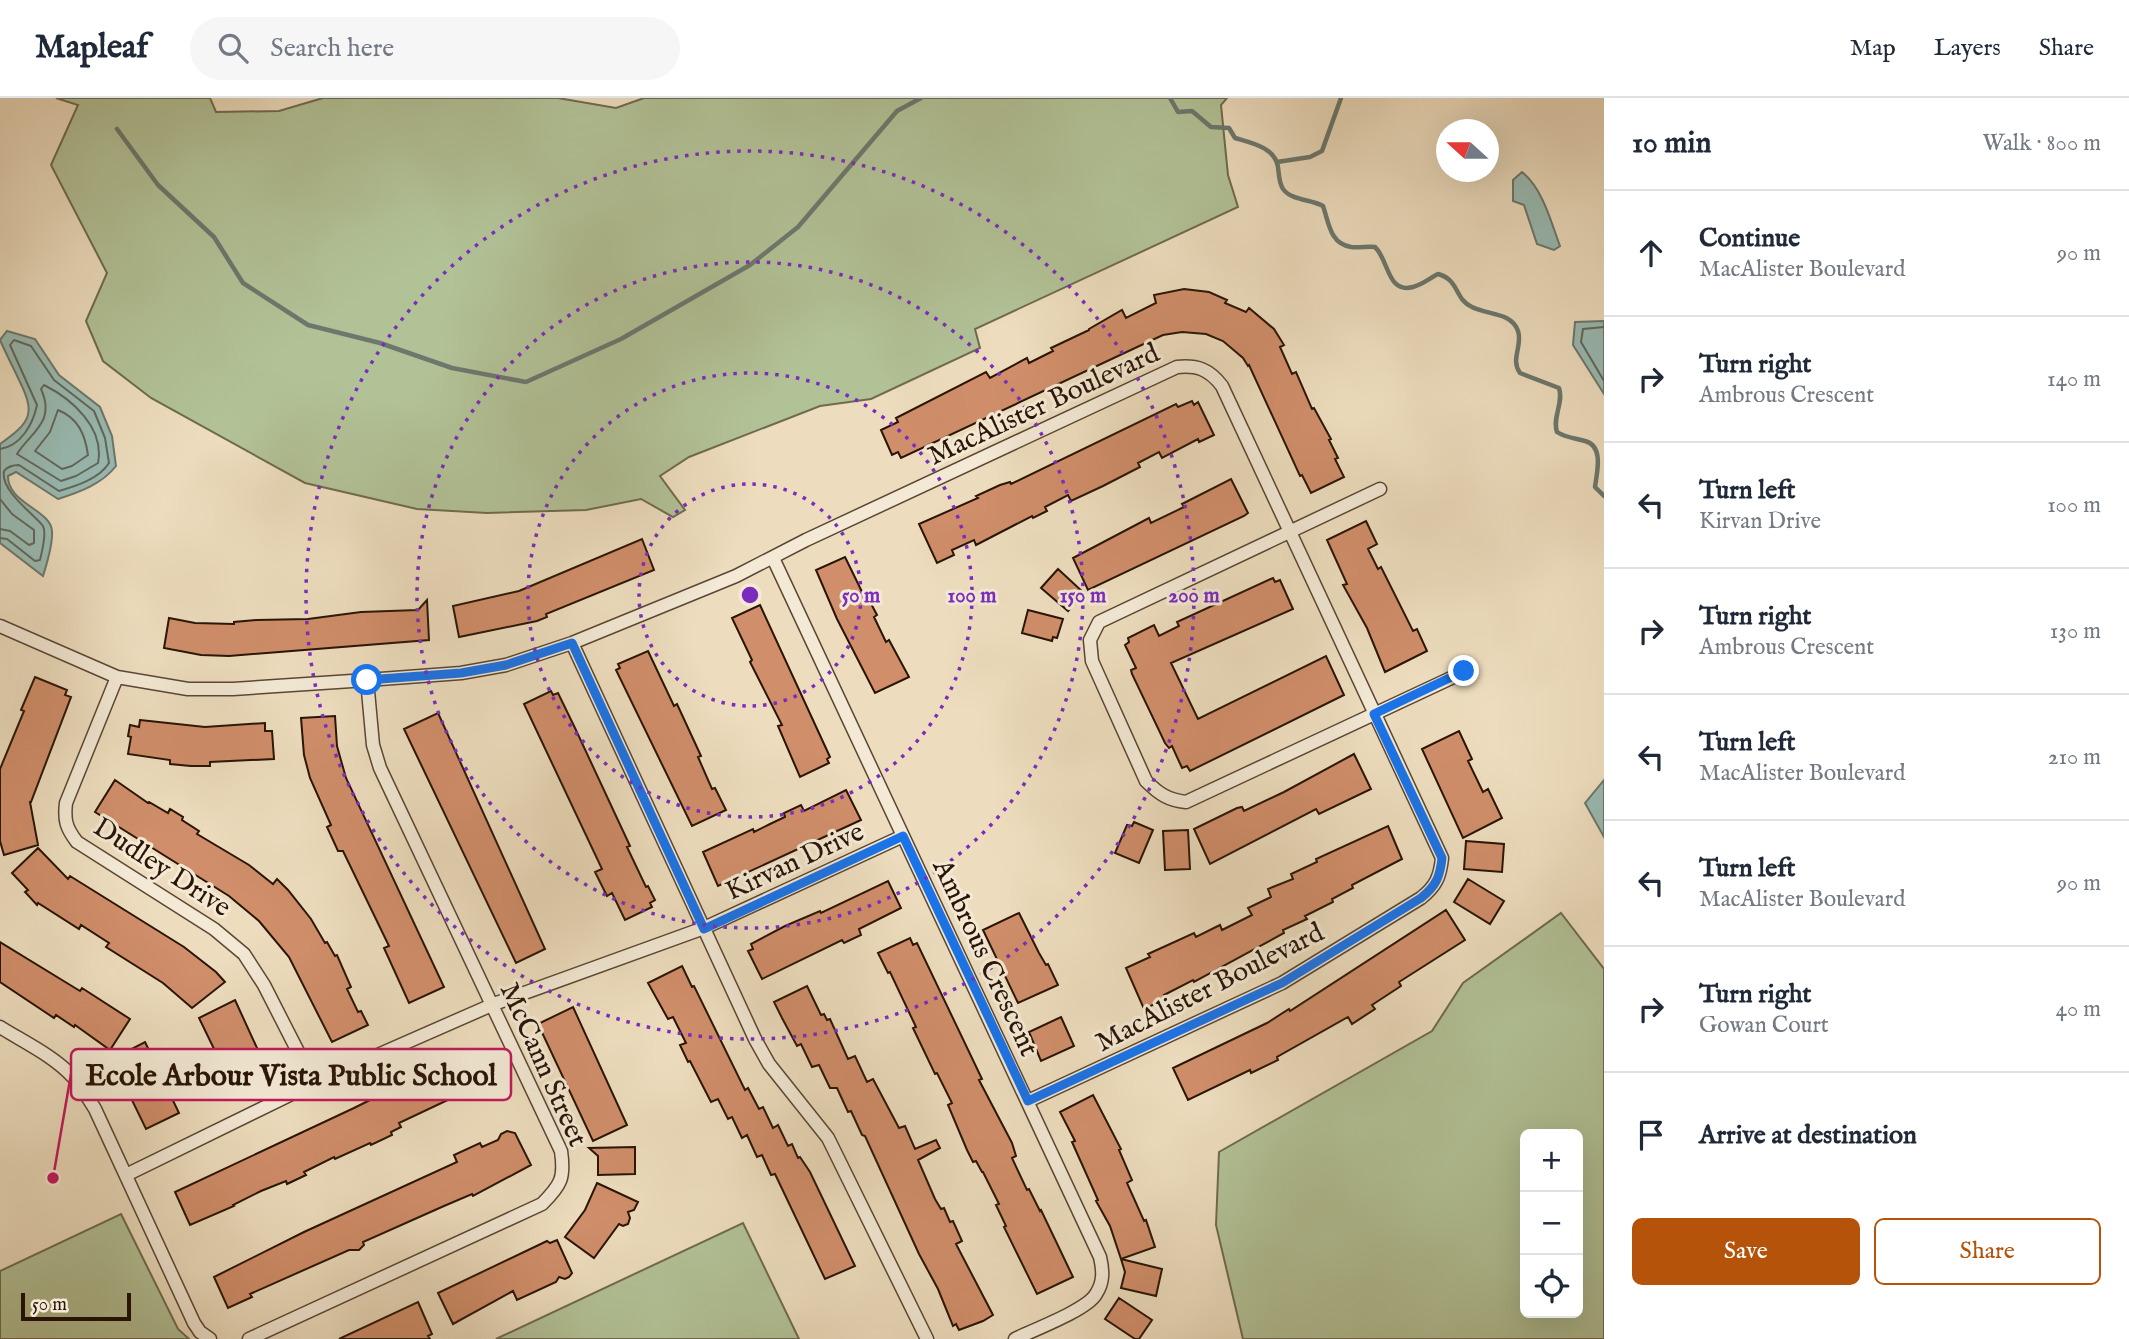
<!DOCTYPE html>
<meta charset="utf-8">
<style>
:root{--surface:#fff;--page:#f6f6f7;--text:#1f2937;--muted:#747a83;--line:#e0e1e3;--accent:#b45309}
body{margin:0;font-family:"IM FELL English",serif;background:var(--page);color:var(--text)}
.controls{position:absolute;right:21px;bottom:21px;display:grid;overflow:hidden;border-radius:10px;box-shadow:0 7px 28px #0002}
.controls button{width:63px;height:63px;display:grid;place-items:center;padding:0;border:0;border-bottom:2px solid var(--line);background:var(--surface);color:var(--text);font:35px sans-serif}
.compass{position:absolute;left:1436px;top:21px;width:63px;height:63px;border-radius:50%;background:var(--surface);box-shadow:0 7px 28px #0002;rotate:291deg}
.scale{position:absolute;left:21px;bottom:18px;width:110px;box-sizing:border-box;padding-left:7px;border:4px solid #291406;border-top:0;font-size:19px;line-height:24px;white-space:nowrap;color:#291406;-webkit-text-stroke:5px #f3e9d5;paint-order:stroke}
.stop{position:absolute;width:21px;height:21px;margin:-16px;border:5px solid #1a73e8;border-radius:50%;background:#fff}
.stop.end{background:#1a73e8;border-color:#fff;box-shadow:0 2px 7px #0008}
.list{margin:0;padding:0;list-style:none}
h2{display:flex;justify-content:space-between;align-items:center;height:91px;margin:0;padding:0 28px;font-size:30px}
h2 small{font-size:23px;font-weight:400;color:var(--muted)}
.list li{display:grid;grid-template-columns:46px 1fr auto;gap:21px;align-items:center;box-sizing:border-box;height:126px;padding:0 28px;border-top:2px solid var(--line)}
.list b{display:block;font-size:26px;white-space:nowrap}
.list p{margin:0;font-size:23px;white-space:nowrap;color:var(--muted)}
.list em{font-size:23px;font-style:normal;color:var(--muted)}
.actions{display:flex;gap:14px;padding:21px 28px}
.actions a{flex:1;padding:16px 0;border:2px solid var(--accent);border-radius:10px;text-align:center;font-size:24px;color:var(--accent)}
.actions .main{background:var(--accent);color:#fff}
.icon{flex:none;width:38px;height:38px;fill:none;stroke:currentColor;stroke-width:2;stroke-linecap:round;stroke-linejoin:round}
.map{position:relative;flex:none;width:1604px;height:1241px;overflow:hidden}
header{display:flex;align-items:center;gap:42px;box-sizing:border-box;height:98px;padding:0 35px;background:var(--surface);border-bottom:2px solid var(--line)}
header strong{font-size:33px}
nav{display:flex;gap:38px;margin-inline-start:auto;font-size:24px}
.search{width:490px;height:63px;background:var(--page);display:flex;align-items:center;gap:18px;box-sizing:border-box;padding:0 24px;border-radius:38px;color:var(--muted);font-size:26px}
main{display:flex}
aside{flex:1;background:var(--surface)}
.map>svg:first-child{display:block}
.green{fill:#b2c297;stroke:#6e6b4e;stroke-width:2;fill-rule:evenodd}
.water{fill:#99bbb3;stroke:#6c786e;stroke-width:2}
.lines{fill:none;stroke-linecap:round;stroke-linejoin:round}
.shore{stroke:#61685c;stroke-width:2}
.stream{stroke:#6c786e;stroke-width:4.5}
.building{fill:#d08e6a;stroke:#291406;stroke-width:2}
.street-casing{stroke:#5a4634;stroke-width:15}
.street{stroke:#f3e9d5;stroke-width:12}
.route{stroke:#1a73e8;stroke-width:9}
.ring{fill:none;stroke:#7b2cbf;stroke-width:3.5;stroke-dasharray:3.5 7}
.labels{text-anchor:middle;stroke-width:6;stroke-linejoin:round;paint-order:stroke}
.street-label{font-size:28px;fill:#291406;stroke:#f3e9d5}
.centre{fill:#7b2cbf;stroke:#f3e9d5;stroke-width:3.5}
.ring-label{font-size:21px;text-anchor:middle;font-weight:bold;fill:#7b2cbf;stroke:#f3e9d5;stroke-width:6;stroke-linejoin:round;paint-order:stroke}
.leader{fill:none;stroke:#c2185b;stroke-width:2.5}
.callout-dot{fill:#c2185b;stroke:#f3e9d5;stroke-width:2.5}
.callout{fill:#f3e9d5;stroke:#c2185b;stroke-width:2.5}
.callout-label{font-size:30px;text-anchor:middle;font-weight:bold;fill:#291406}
</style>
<header>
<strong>Mapleaf</strong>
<div class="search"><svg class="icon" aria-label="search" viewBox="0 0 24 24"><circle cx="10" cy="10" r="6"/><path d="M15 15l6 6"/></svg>Search here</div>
<nav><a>Map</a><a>Layers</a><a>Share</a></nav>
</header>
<main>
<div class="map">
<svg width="1604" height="1241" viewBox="0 0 1604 1241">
<rect width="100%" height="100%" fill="#edddbe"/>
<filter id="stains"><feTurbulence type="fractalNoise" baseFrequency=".00286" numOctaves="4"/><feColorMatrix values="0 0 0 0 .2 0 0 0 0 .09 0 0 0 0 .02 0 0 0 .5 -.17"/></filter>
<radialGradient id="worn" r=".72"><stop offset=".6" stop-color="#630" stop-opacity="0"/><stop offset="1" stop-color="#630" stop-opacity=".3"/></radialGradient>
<!-- green -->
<path class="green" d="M56,0h154l6,14 63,-1 44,-13h235l58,10 28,-10h583l-6,7 7,70 10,32 -263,122 5,19 -109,51 -51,7 -131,51 -29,19 25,34 -12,7 -32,-18 -55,11 -99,3 -70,-4 -112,-26 -154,-85 -48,-37 -17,-40 21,-48 -56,-108 27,-60z
M1561,815l43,56v370h-361l-27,-114 3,-73 213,-121 31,-48zM1525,1036h53v179h-53z
M121,1116l57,115 11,10h-189v-68z
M743,1125l56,116h-303z"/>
<!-- water -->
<path class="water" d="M1522,74c21,17 29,50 38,74l-6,4 -17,-6 -13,-39 -11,-4v-21z
M1604,223v73l-31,-49 2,-23z
M7,233l28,8 24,36 41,32 12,29 4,30c-14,18 -36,26 -58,33l-42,-27 -8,4c-1,27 43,34 44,55 1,14 -5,32 -9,45l-43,-33v-99c31,-22 36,-30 19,-64 -6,-13 -13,-26 -19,-40z
M1604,682v57l-19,-34z"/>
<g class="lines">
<!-- shore -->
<path class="shore" d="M1604,229l-21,2 -2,13 23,39
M44,287c28,14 61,43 54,78l-22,13 -15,5 -44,-27c14,-22 39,-32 24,-65z
M58,312c20,8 27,24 30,45l-16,11 -10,3 -27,-18 15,-19z
M0,351c21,-3 33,-25 37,-44l-27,-60 4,-5 17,6 23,34 40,31 11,27 4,25c-10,16 -33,23 -50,28l-40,-26c-6,0 -11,1 -15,6 -4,20 31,44 39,55 4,8 -1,25 -3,34l-5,1 -28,-22 -7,-1
M0,401l12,15 22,16v13l-5,2 -19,-14 -10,-2"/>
<!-- stream -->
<path class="stream" d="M1170,0l8,14 14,-1 19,16 18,1 6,10c16,5 40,9 43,29 1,8 1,16 5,22 9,12 28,10 40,17 6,17 7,38 28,41 9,1 16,-1 24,0 14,13 12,47 38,40 9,-2 17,-9 25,-13 22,6 16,25 34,33 15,8 40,5 46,24 5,15 -8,28 2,42l39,15c5,15 -7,29 -2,44 9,6 18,6 28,9 19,5 12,31 10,46l9,9
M117,31l41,56 56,52 29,46 65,42 72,18 72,25 74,14 95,-43 129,-74 48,-38 99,-116 24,-13
M1277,64l33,-5 12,-6 19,-53"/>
</g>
<!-- building -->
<path class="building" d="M1184,191l25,3 18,8 -2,3 21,9 3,-4 25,21 10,16 -4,2 12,27 4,-2 16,37 2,-1 17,31 -2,1 9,18 -3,1 9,18 -33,16 -9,-18 -2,1 -51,-111 -1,1 -5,-8 -20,-17 -17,-7 -24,-2 -19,3 -13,6 -249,117 -3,-6 -6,3 -11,-25 17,-8 -2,-4 90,-46 4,6 37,-20 2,5 24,-12 -2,-3 38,-18v-1l33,-19 4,8 30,-15 -2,-8z
M1192,303l2,4 4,-3 16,33 -15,7 -1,-3 -36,19 -3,-6 -21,11 2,4 -37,19 -32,15 -3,-6 -23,12 2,4 -14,7 -1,-2 -56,29 -2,-5 -22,10 2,5 -17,8 -18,-39 59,-26 -2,-2 24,-11 10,-3 1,2 165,-80 2,3z
M1231,381l17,34 -4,3 -156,74 -15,-32 76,-40 2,5 33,-16 -2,-3z
M1366,423l11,23 -9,5 10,20 3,-2 32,64 4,-2 10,22 -42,21 -18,-44 -24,-43 4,-1 -20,-44z
M642,441l12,31 -108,44 1,3 -10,4 -78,16 -6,-31 66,-15z
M845,459l21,43 2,-2 9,17 -3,2 12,25 3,-2 20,37 -34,16 -38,-74 -21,-49z
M1058,471l26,24 -16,18 -27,-23z
M1273,480l2,4 5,-2 13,29 -122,54 27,56 128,-63 18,39 -154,76 -3,-5 -5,2 -10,-22 -3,2 -4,-5 -33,-69 -1,-4 5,-2 -11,-23 4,-3 -1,-4 26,-13 5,11 20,-10 -2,-4z
M427,502l2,40 -200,16 -28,-1 -37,-7 5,-30 26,5 39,1v-2l23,-2 51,-1 53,-7 57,-2z
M760,507l70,152 -3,2 2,4 -29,14 -22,-51 4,-1 -32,-63 2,-2 -20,-42z
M1028,512l35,9 -6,19 -4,-1 -1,4 -30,-8z
M648,553l26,55 3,-2 24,52 -3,1 14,32 3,-1 11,22 -34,16 -76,-156 4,-2 -2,-4z
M35,579l32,13 -2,5 6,2 -40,105h-1l8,43 -34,10 -4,-14v-72l24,-58 -3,-1z
M551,593l2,4 5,-2 17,35 55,118 -3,1 19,40 2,-1 7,14 -5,3 2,4 -27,13 -13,-27 -5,3 -12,-24 7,-3 -78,-165z
M438,615l107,236 -29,14 -112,-234z
M335,618l2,30 9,32 98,209 -35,16 -25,-55 5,-2 -46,-95h-5l-11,-24 4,-2 -21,-47 -6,-23 -3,-37z
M140,622l65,7 60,-4v8h7l2,28 -64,3v4h-19l-21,-2v-4l-42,-6 3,-17 -3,-1 2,-11 9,2z
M1459,633l13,28 -4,2 15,31 5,-3 14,29 -39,20 -41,-89z
M1354,656l17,35 -52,25 -3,-5 -106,55 -16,-35 43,-21 5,-1 2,4 40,-19z
M115,682l33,23 1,-1 19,11 2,-4 13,8 -1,3 17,11 -2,3 52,31 24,19 4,-5 11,11 23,29 14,24 2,-1 8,14 2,-1 14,32 -4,2 11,23 3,-1 7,14 -36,17 -43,-85 -30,-36 -30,-25 -134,-84z
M846,692l15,30 -143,66 -15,-34 50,-23 1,3 16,-8 15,-7 -1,-4 17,-8 3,6z
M1134,724l19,8 -14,33 -24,-10 12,-28 5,1z
M1388,728l14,33 -50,26 1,3 -21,11 1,3 -28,14 2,3 -24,11 1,3 -90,49 -1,-2 -29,15 2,4 -22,10 -18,-41 24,-11 -2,-3 46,-21 2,4 24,-12 2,5 30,-15 -4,-7 23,-11 -3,-8 25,-10 -2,-5 26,-12 -1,-3z
M1188,732l2,39 -25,1 -2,-39z
M1466,743l38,3 -2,28 -38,-3z
M38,750l30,31 2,-3 114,71 32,25 9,10 -33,26 -29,-25 -57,-36 3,-4 -28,-18 -2,4 -41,-26 -1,2 -12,-13 3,-2 -16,-17z
M1468,781l36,22 -14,23 -36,-22z
M888,783l13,27 -42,21 2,6 -17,8 -2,-3 -80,39 -14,-28 5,-2 -2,-5 34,-18 35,-15 1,2z
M1446,812l19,30 -66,42 2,4 -29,19 3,4 -23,15 -4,-7 -71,40 1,3 -27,13 -1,-3 -62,30 -15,-32 94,-45 22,-14 1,2z
M1019,815l20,40 7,12 2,-1 10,21 -40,18 -35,-73z
M910,840l3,7 4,-2 65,136 -3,1 33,63 4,13 -4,2 15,32 2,-1 11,22 1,-1 32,67 -36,17 -33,-67 2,-1 -10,-21 3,-1 -16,-32h-1l-6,-11 -3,1 -6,-12 -19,-45 4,-2 -15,-30 -2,1 -22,-46 3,-1 -26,-55 -2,1 -10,-20z
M0,844l80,49 2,-3 48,31 -20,31 -35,-25 -1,2 -18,-12 -2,3 -54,-36z
M682,868l10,21 2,-1 51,104 3,-2 11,21 4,-2 10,21 5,-3 10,21 4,-2 6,14 2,-1 10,15 45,94 -30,13 -50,-105 -4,1 -9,-20 -5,2 -10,-22 -5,3 -10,-21 -4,2 -10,-20 -7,3 -21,-41 -2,1 -8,-17 6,-2 -13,-26 -5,2 -20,-36z
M807,888l14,29 3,-1 3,6 3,-1 18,40 7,-3 12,26 6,-3 26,49 6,-2 10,23 21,-9 4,8 -22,12 17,39 6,10 3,-1 6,14 3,-1 9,20 -6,3 37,71 -10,6 -24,9 -3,-6 -3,2 -15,-37 -19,-35 -54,-118 -3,-1 -11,-24 -3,1 -11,-24h-7l-11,-23 -7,2 -11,-23 -4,2 -15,-28 -8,-16z
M235,902l33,72 -34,16 -16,-38 -3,1 -16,-33z
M573,909l54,118 -34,16 -55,-117z
M1061,919l13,29 -33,15 -12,-29z
M145,944l34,71 -33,16 -34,-70z
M472,951l16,32 -89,42 2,4 -10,5 1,3 -21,10 -1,-2 -35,16 -1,-2 -30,15 2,3 -19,9 -1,-3 -25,10 -28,14 1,1 -44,19 -15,-33 179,-84z
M1093,997l28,54 -2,1 13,30 -5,3 17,38 2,-1 9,27 -34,12 -11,-33 -14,-25 2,-1 -26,-58 3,-1 -15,-29z
M507,1033l8,2 16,32 -58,31 -1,-2 -28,12 -81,36 1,3 -5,5h-10l-99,44 2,3 -24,11 -14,-31 90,-45 153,-70 -3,-7 26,-12 2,4 16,-7 3,-6z
M635,1049v27l-37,1v-19l-9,-8z
M597,1085l41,19 -4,8 -6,2 2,6 -2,6 -5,2 -4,-2 -25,34 -29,-21 20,-27z
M557,1142l15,33 -3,4 -4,2 -6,-2 -3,5 -39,18 -4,-9 -60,33 -15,-31 109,-52 3,2z
M1121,1161l41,10 -6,27 -35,-8 4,-16z
M1119,1200l33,22 -13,19h-4l-30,-20z
M418,1204l14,32 -4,2 2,3h-91z"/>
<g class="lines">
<defs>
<path id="street" d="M1380,391l-281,133 -9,18 2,21 54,120c13,13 22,19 40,21l278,-130
M773,460l327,699c3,13 4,25 -4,37 -9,16 -63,36 -81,45
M0,528l117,51 71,12h45l134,-9 94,-7 45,-8 66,-22 164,-67 70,-36 371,-173c20,-2 32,2 45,19l220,472c-2,19 -6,28 -21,40l-139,85 -254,118
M572,545l183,396 14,25 59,74 99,201
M117,579l-51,126c-2,17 0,25 11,39l137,87 30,25 20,31 50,98
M0,929c24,15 54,29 73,50 8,9 15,21 22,32l99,214 6,9 10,7
M126,1077l188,-92 180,-79 210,-76 199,-92
M249,1241l293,-135c19,-19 23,-26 19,-53l-181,-383 -7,-23 -6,-65"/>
</defs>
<!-- street casing -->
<use href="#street" class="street-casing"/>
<!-- street -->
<use href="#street" class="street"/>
</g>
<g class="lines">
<!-- route -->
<path class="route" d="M367,582l94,-7 45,-8 66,-22 132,286 199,-93 125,265 254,-118 139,-85c15,-12 19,-21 21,-40l-68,-144 90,-43"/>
</g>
<!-- distance rings -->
<g class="ring">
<circle cx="750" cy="497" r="111"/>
<circle cx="750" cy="497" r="222"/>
<circle cx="750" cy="497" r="333"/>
<circle cx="750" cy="497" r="444"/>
</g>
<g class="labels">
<!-- street labels -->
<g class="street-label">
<text transform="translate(1043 305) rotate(-25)" y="10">MacAlister Boulevard</text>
<text transform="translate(794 762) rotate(-25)" y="10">Kirvan Drive</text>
<text transform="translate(163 768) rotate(33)" y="10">Dudley Drive</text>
<text transform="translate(987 859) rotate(65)" y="10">Ambrous Crescent</text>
<text transform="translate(1209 888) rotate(-27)" y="10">MacAlister Boulevard</text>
<text transform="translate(545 966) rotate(66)" y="10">McCann Street</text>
</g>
</g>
<circle cx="750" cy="497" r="10" class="centre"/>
<g class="ring-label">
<text x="861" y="504">50 m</text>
<text x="972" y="504">100 m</text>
<text x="1083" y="504">150 m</text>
<text x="1194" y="504">200 m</text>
</g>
<!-- callouts -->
<path class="leader" d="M53 1080L71 976"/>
<circle class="callout-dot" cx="53" cy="1080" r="7"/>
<rect class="callout" x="71" y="951" width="440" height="51" rx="7"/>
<g class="callout-label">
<text x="291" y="987">Ecole Arbour Vista Public School</text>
</g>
<rect width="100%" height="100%" filter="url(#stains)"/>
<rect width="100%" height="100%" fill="url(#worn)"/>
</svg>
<div class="controls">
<button>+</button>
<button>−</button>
<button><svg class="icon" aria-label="locate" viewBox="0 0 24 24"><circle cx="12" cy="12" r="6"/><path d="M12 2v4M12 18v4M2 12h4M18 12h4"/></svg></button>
</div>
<svg class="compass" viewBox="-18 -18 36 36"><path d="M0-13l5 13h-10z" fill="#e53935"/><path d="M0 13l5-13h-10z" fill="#747a83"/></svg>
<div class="scale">50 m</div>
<div class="stop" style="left:367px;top:582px"></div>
<div class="stop end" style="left:1464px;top:573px"></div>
</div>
<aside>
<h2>10 min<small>Walk · 800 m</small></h2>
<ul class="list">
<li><svg class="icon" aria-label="ahead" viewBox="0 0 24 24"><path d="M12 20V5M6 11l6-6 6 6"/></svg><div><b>Continue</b><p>MacAlister Boulevard</p></div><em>90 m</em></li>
<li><svg class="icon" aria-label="right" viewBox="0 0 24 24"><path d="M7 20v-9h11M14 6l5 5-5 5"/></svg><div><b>Turn right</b><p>Ambrous Crescent</p></div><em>140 m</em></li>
<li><svg class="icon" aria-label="left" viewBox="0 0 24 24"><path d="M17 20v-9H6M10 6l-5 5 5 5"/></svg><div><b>Turn left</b><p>Kirvan Drive</p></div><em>100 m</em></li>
<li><svg class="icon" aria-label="right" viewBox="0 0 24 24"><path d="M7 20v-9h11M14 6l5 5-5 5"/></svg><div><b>Turn right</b><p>Ambrous Crescent</p></div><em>130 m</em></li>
<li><svg class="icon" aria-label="left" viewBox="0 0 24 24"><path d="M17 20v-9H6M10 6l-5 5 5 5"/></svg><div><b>Turn left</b><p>MacAlister Boulevard</p></div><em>210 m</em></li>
<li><svg class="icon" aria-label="left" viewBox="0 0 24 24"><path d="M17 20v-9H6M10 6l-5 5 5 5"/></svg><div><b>Turn left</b><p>MacAlister Boulevard</p></div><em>90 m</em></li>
<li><svg class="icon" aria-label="right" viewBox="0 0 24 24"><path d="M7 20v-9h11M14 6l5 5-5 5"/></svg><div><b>Turn right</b><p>Gowan Court</p></div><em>40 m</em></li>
<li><svg class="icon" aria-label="arrive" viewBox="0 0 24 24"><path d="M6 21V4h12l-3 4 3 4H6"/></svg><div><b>Arrive at destination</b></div></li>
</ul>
<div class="actions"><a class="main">Save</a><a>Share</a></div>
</aside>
</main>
